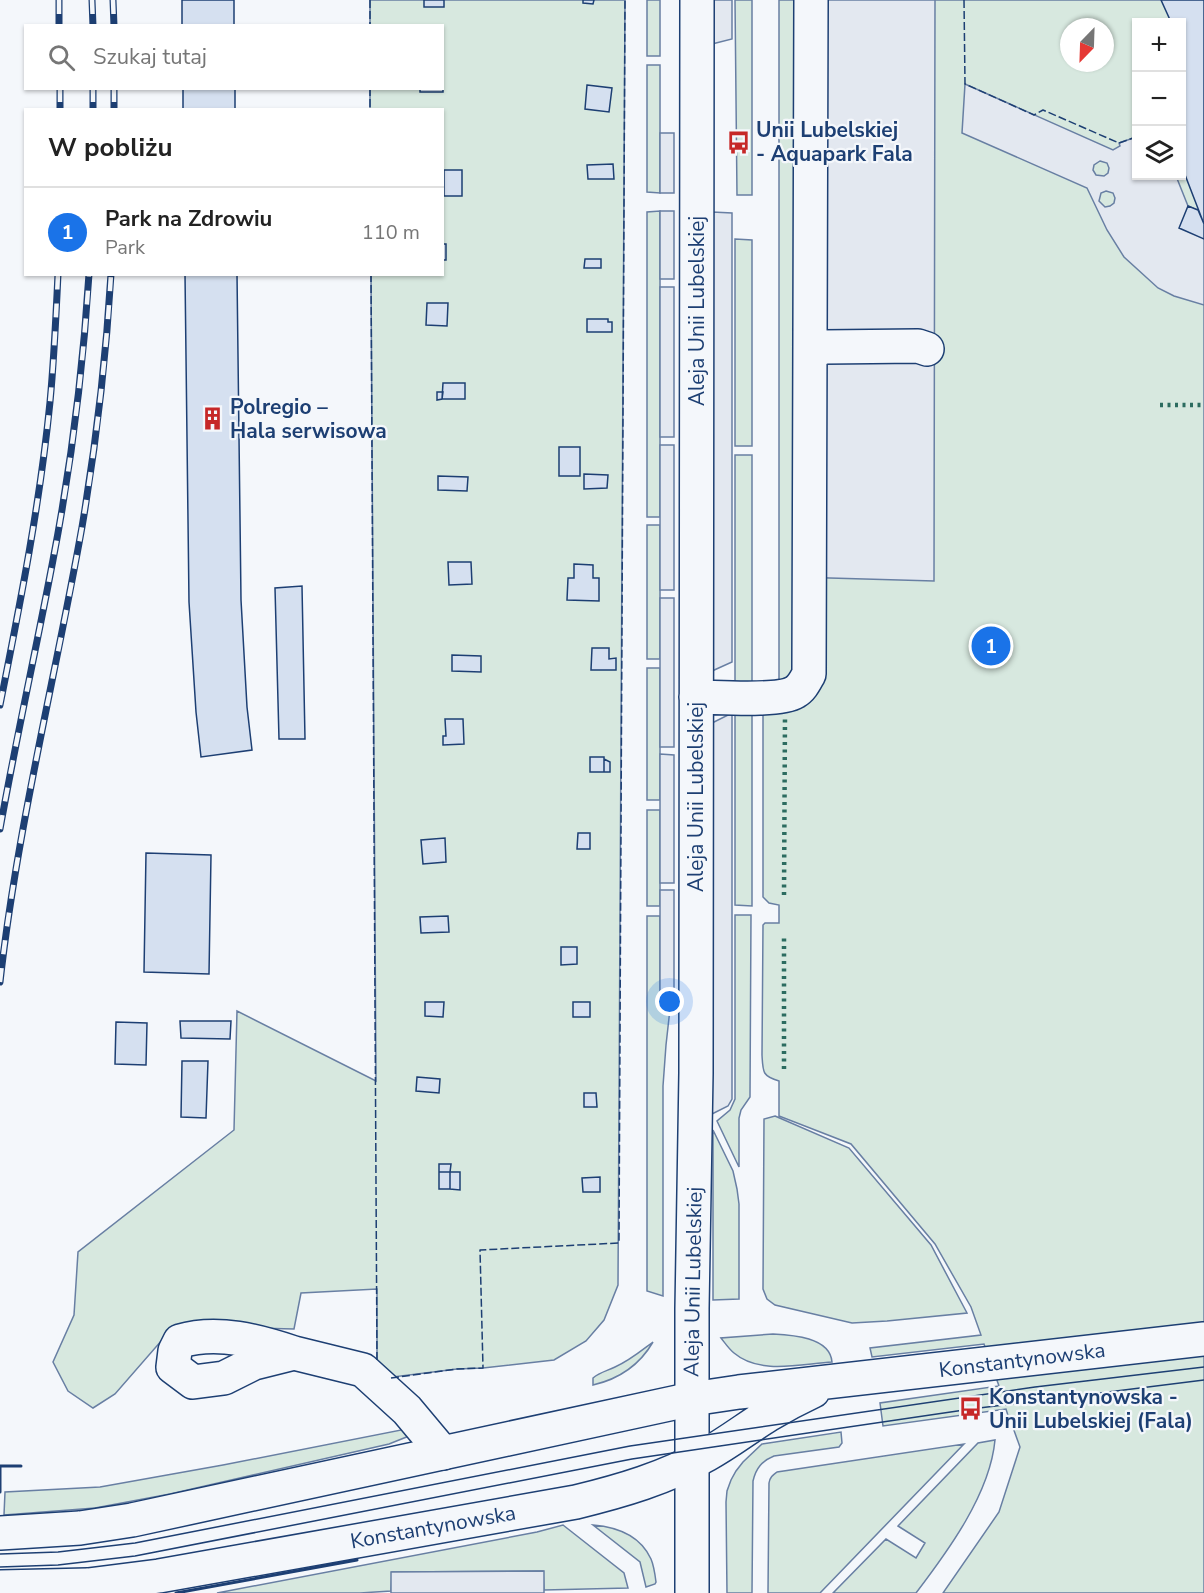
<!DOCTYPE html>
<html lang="pl">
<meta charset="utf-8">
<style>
:root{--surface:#fff;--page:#f6f6f6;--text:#222;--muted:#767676;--line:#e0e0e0;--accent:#1a73e8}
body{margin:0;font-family:"Nunito Sans",sans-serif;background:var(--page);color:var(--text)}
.controls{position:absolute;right:18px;top:18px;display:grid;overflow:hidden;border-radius:0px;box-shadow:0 2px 4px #0004}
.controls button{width:54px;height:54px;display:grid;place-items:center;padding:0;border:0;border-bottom:2px solid var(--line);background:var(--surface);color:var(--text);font:30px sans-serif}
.compass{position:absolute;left:1060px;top:18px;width:54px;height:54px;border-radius:50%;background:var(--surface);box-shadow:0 2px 4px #0004;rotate:203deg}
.you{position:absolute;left:670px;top:1002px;width:21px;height:21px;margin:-15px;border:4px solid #fff;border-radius:50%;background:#1a73e8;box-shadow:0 0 0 9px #1a73e833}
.badge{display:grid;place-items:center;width:39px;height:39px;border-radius:50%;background:var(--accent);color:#fff;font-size:20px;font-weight:700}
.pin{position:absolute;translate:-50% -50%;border:3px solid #fff;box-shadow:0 2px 6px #0006}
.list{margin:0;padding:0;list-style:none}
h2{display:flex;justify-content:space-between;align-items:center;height:78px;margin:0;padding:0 24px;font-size:26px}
h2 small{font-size:20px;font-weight:400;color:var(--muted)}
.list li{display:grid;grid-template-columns:39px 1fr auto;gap:18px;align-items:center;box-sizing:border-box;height:90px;padding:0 24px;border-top:2px solid var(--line)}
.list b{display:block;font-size:22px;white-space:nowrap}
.list p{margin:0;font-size:20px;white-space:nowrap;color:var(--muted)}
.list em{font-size:20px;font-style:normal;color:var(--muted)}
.icon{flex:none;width:33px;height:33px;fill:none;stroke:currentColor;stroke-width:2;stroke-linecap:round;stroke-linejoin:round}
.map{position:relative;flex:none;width:1204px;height:1593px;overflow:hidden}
.search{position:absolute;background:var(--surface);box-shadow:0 2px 4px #0004;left:24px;top:24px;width:420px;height:66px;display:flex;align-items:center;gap:15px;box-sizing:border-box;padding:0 21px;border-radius:0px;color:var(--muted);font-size:22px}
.panel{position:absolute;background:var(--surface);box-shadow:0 2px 4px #0004;left:24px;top:108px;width:420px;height:168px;border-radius:0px}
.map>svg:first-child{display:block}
.green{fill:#d7e8df;stroke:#687fa3;stroke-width:1.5;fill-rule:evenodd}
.parking{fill:#e3e8f0;stroke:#687fa3;stroke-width:1.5;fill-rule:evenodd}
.building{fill:#d5e0f0;stroke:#1d3f73;stroke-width:1.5}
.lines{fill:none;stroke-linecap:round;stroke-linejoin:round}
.minor-casing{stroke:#1d3f73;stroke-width:36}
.major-casing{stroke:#1d3f73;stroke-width:36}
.minor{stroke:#f4f7fb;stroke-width:33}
.major{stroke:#f4f7fb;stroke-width:33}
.tram{stroke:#1d3f73;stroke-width:1.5}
.rail-casing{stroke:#1d3f73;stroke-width:7}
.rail{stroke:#f4f7fb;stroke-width:4.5;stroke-dasharray:14;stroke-linecap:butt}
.hedge{stroke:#2c6c60;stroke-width:4.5;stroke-dasharray:3 4.5;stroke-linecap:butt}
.fence{stroke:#1d3f73;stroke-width:1.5;stroke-dasharray:8 3;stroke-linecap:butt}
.wall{stroke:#1d3f73;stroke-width:3}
.labels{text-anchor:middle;stroke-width:4.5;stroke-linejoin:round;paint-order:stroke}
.poi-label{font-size:21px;font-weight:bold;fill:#1d3f73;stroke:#f4f7fb;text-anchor:start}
.street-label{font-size:21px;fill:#1d3f73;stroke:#f4f7fb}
</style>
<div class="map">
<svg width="1204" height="1593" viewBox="0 0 1204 1593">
<rect width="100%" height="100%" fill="#f4f7fb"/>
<!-- green -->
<path class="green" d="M370,0h255l-7,1285 -14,35 -18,21 -32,19 -71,8 -26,1 -80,10v-90l-76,4 -7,36 -112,-3 -20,14 -47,54 -22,14 -25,-17 -15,-29 21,-47 4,-63 156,-122 3,-119 139,70 -5,-806 71,-1v-164l-72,-1v-20l72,-1v-62l-72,-1z
M647,0h13v56h-13z
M735,0h17v195h-15z
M779,0h425v1593h-261l56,-81 21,-65 -9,-25h-1l-4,-13 -123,17 -3,-23 119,-17 -15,-42 -112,13 -2,-9 111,-13 -10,-28 -36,-63 -84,-100 -72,-28v-35c-17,-5 -16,-9 -17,-26l1,-130 2,-2h14v-18l-10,-2 -6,-6v-189l16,-2zM1136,22h46v154h-46zM1069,27h36v36h-36z
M647,65h13v128l-13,-1z
M660,211v306h-13v-305z
M735,239l17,1v206h-17z
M735,455h17v229l-16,-1 -1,-2z
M647,525h13v134h-13z
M647,668h13v132h-13z
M735,708h17v198l-17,-1z
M647,810h13v96h-13z
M735,915h16l-1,182 -9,13 -2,8v49l-22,-46 13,-11 5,-11z
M647,916h13v84h11l-5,45 -3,41v210l-16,-5z
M775,1116l74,32 82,97 36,68 -80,8 -35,2 -77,-18 -8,-6 -4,-10 1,-170z
M713,1130l20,41 4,18 2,15v95l-26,1z
M773,1334c19,1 57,3 59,28 -32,2 -72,13 -98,-9 -5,-4 -9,-10 -13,-15z
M653,1342c-14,24 -34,37 -60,43v-7c7,-6 14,-7 22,-11 14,-6 26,-16 38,-25z
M406,1429l3,7 -20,8 -219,50 -75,14 -91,7 1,-23 95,-5 123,-22z
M841,1432l1,11 -3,4 -65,9c-12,5 -18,12 -21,25l-1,112h-25l-1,-91 1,-11 4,-11 5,-9 7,-9 19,-18z
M995,1440c-5,54 -47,111 -79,153h-83l53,-54 30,19 9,-15 -27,-17 80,-83z
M964,1444l-144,149h-52l1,-110c1,-6 4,-8 8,-11z
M563,1525l61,48 4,15 -84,2 -1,-19 -151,1 -1,19 -31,2h-143l320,-61z
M593,1525c24,2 47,10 58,34 3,7 4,15 5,23l-1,2 -9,3 -6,-25z"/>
<!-- parking -->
<path class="parking" d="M712,0h20v39l-20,5z
M795,0h140l-1,581 -139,-4z
M965,84l148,66 7,-4 -1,-3 17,-6v39h40l12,30 10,4 6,14v81l-30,-9 -16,-8 -34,-31 -17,-27 -20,-42 -125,-55zM1100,161l7,2 2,5 -1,5 -4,3 -8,-1 -3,-5 1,-5zM1106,191l7,2 2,5 -1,5 -4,3 -5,1 -6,-6 2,-8z
M660,133h14v60h-14z
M660,211h14v68h-14z
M712,212l20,1v449l-20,9z
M660,287h14v150h-14z
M660,445h14v145h-14z
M660,598h14v149h-14z
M732,713v386l-4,7 -16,8v-391z
M660,754l14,1v128h-14z
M660,890h14v110h-14z
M544,1571v22h-153v-21z"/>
<!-- building -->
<path class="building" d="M182,0h52v26h-52z
M424,0h20v7h-20z
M583,0h11l-1,4 -10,-1z
M1161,0h43v224l-22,-57v-145h-11z
M443,68v24h-23v-4h22z
M587,85l25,3 -3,24 -24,-3z
M183,88h52v22h-52z
M613,164l1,15h-26l-1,-14z
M444,170h18v26h-18z
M1188,206l10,4 6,14v15l-25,-11z
M442,244h4v16h-4z
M585,259h16v9h-17z
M185,274h52l4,326 6,107 5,43 -51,7 -5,-45 -7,-110z
M427,303h21l-1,23 -21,-1z
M587,319h21v3h4v10h-25z
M443,383h22v16h-23z
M437,392h6l-1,7 -5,1z
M559,447h21v29h-21z
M584,474l24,1 -1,13 -23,1z
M438,476l30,1 -1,14 -29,-1z
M448,562h23l1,22 -23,1z
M574,564l19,1v13h6v23l-32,-1 1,-22h6z
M302,586l3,153h-26l-4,-151z
M592,648h17v11l7,-1v12h-25z
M452,655l29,1v16l-29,-1z
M445,719h18l1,25 -21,1v-9h3z
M590,757h14v15h-14z
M604,759l6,3v10h-6z
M578,833h12v16h-13z
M445,838l1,24 -23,2 -2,-24z
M146,853l65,2 -2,119 -65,-2z
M448,916l1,16 -28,1 -1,-16z
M561,947h16v17l-16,1z
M425,1002h19l-1,15 -18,-1z
M573,1002h17v15h-17z
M180,1021h51l-1,18 -49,-1z
M116,1022l31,1 -1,42 -31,-1z
M182,1061h26l-2,57 -25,-1z
M417,1077l23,2 -1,14 -23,-2z
M584,1093h12l1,14h-13z
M439,1164h12l-1,8h-11z
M439,1172h11v17h-11z
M450,1172h10v18l-10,-1z
M600,1177v15h-17l-1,-14z"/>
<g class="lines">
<defs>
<path id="minor" d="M810,358l7,-8 7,-3 94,-1 9,3
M696,697c21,0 83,5 99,-5 7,-4 10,-11 14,-18l2,-674
M294,1353c-36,-12 -76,-23 -114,-12l-5,10 -2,16 20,15 31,-4 30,-15 40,-10 69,17 44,40 36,43
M692,1593v-284l4,-236 1,-1073"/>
<path id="major" d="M0,1533l80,-5 52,-8 560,-121 47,-7 465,-53
M0,1587l88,-2 71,-9 417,-74c45,-11 90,-24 130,-47 22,-12 41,-27 62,-40 15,-9 30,-17 45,-24"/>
</defs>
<!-- minor casing -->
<use href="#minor" class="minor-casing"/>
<!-- major casing -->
<use href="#major" class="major-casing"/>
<!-- minor -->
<use href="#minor" class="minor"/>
<!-- major -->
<use href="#major" class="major"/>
<!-- tram -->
<path class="tram" d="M0,1554l58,-2 77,-9 495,-97 405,-59 169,-20
M0,1567l58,-2 77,-9 497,-97 339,-50 233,-29"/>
<defs>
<path id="rail" d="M59,0v26
M92,0l1,26
M113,0l1,26
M60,88v22
M93,88v22
M114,88v22
M0,705c20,-101 40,-201 50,-303 4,-42 6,-85 8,-128
M0,829c16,-90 36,-179 53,-269 18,-94 30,-190 36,-286
M0,982c17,-153 55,-303 82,-455 14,-83 24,-168 29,-253"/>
</defs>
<!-- rail casing -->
<use href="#rail" class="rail-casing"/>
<!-- rail -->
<use href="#rail" class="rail"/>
<!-- hedge -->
<path class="hedge" d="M1160,405h44
M784,895l1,-180
M784,1069v-135"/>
<!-- fence -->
<path class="fence" d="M370,0v26
M964,0l1,84 69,31 9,-5 76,33 17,-6
M370,88v22
M371,274l6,1089
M391,1378l66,-9 26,-1 -3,-118 139,-7 6,-1243"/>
<!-- wall -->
<path class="wall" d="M0,1492v-26h21
M176,1593l181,-33"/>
</g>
<!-- icons -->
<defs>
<symbol id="bus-bare" viewBox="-9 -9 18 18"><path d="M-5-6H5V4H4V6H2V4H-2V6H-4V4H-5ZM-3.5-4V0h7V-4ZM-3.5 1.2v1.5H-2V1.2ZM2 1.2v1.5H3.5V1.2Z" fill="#c62828" stroke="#f4f7fb" stroke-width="2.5" paint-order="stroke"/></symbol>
<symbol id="building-bare" viewBox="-9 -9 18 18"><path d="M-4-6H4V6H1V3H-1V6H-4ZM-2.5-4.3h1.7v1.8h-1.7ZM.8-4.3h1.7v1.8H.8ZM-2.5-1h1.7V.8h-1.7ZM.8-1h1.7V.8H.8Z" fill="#c62828" stroke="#f4f7fb" stroke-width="2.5" paint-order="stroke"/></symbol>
</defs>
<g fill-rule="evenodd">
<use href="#bus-bare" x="722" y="126" width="33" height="33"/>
<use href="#building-bare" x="196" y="402" width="33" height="33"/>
<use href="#bus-bare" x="954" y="1392" width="33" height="33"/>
</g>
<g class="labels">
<!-- poi labels -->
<g class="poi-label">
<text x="756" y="137">Unii Lubelskiej<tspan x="756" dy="24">- Aquapark Fala</tspan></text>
<text x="230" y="414">Polregio –<tspan x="230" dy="24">Hala serwisowa</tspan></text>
<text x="989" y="1404">Konstantynowska -<tspan x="989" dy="24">Unii Lubelskiej (Fala)</tspan></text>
</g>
<!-- street labels -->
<g class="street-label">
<text transform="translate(697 311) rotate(-90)" y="7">Aleja Unii Lubelskiej</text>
<text transform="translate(696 797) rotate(-90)" y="7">Aleja Unii Lubelskiej</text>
<text transform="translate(693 1282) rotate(-89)" y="7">Aleja Unii Lubelskiej</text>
<text transform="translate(1022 1360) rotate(-7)" y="7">Konstantynowska</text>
<text transform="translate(433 1527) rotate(-10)" y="7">Konstantynowska</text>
</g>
</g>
</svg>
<div class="controls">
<button>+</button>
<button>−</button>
<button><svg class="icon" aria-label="layers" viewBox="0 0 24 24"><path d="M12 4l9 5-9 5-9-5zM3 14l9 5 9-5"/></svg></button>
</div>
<svg class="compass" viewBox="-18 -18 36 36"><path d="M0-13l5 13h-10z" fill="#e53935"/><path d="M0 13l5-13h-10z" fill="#767676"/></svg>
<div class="you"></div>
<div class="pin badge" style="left:991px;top:646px">1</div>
<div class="search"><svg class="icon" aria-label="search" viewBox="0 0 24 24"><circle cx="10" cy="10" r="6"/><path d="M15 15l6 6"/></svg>Szukaj tutaj</div>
<section class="panel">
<h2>W pobliżu<small></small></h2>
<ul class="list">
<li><span class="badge">1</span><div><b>Park na Zdrowiu</b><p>Park</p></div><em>110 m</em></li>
</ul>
</section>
</div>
